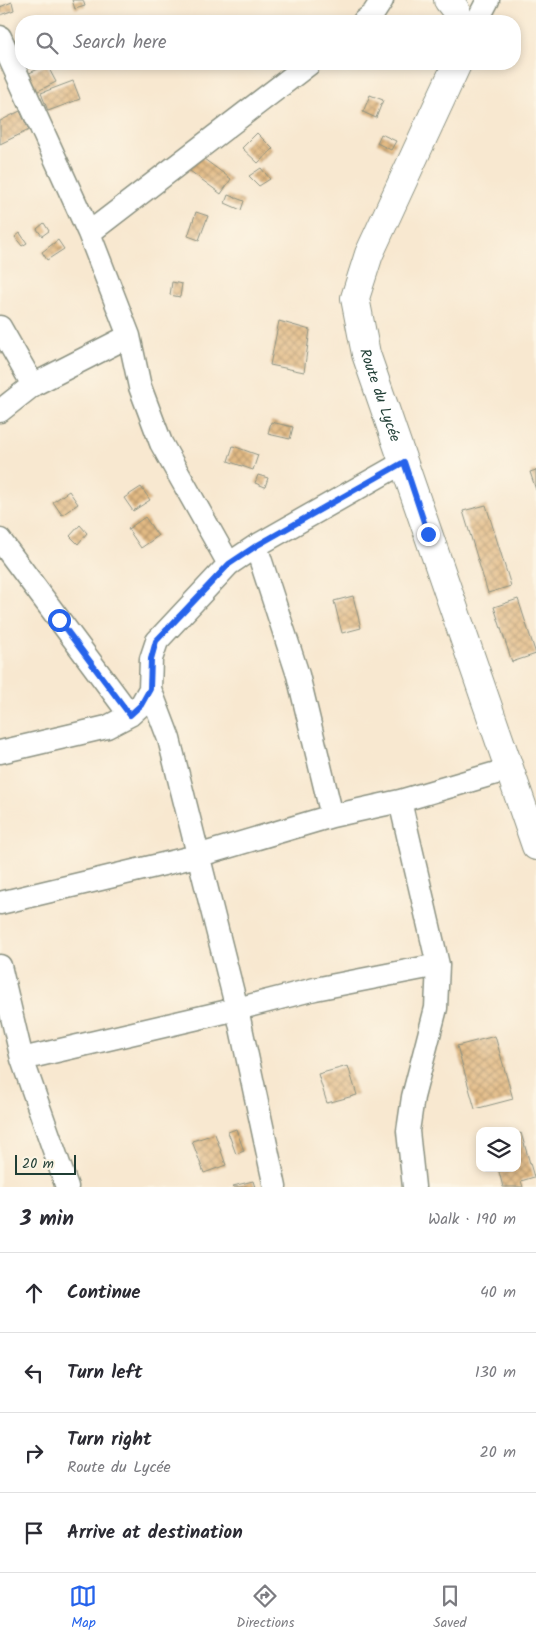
<!DOCTYPE html>
<meta charset="utf-8">
<style>
:root{--surface:#fff;--page:#f2f2f3;--text:#2b2b33;--muted:#7c7c81;--line:#e1e1e2;--accent:#2563eb}
body{margin:0;font-family:Kalam,sans-serif;background:var(--page);color:var(--text)}
.controls{position:absolute;right:15px;bottom:15px;display:grid;overflow:hidden;border-radius:10px;box-shadow:0 2px 8px #0003}
.controls button{width:45px;height:45px;display:grid;place-items:center;padding:0;border:0;border-bottom:1px solid var(--line);background:var(--surface);color:var(--text);font:25px sans-serif}
.scale{position:absolute;left:15px;bottom:12px;width:61px;box-sizing:border-box;padding-left:5px;border:2px solid #1f3d34;border-top:0;font-size:14px;line-height:18px;white-space:nowrap;color:#1f3d34;-webkit-text-stroke:4px #fcf5e5;paint-order:stroke}
.stop{position:absolute;width:15px;height:15px;margin:-11px;border:4px solid #2563eb;border-radius:50%;background:#fff}
.stop.end{background:#2563eb;border-color:#fff;box-shadow:0 1px 5px #0008}
.list{margin:0;padding:0;list-style:none}
h2{display:flex;justify-content:space-between;align-items:center;height:65px;margin:0;padding:0 20px;font-size:21px}
h2 small{font-size:16px;font-weight:400;color:var(--muted)}
.list li{display:grid;grid-template-columns:32px 1fr auto;gap:15px;align-items:center;box-sizing:border-box;height:80px;padding:0 20px;border-top:1px solid var(--line)}
.list b{display:block;font-size:19px;white-space:nowrap}
.list p{margin:0;font-size:16px;white-space:nowrap;color:var(--muted)}
.list em{font-size:16px;font-style:normal;color:var(--muted)}
.icon{flex:none;width:28px;height:28px;fill:none;stroke:currentColor;stroke-width:2;stroke-linecap:round;stroke-linejoin:round}
.map{position:relative;flex:none;width:536px;height:1187px;overflow:hidden}
.search{position:absolute;background:var(--surface);box-shadow:0 2px 8px #0003;left:15px;right:15px;top:15px;height:55px;display:flex;align-items:center;gap:12px;box-sizing:border-box;padding:0 18px;border-radius:20px;color:var(--muted);font-size:19px}
.sheet{height:385px;background:var(--surface)}
nav{display:flex;justify-content:space-around;align-items:center;box-sizing:border-box;height:70px;border-top:1px solid var(--line);background:var(--surface);font-size:14px;color:var(--muted)}
nav a{display:grid;justify-items:center;gap:2px}
nav .on{color:var(--accent)}
.map>svg:first-child{display:block}
.building{fill:url(#building-cross-hatch)}
.lines{fill:none;stroke-linecap:round;stroke-linejoin:round}
.street-casing{stroke:#8c9282;stroke-width:25}
.secondary-casing{stroke:#8c9282;stroke-width:30}
.street{stroke:#fff;stroke-width:22}
.secondary{stroke:#fff;stroke-width:28}
.route{stroke:#2563eb;stroke-width:6}
.labels{text-anchor:middle;stroke-width:4.5;stroke-linejoin:round;paint-order:stroke}
.street-label{font-size:15px;fill:#1f3d34;stroke:#fcf5e5}
</style>
<div class="map">
<svg width="536" height="1187" viewBox="0 0 536 1187">
<defs>
<pattern id="building-cross-hatch" width="8" height="8" patternUnits="userSpaceOnUse" patternTransform="scale(1.25)"><rect width="8" height="8" fill="#e2ba84"/><path d="M0 0l8 8M0 8l8-8" fill="none" stroke="#b7986d"/></pattern>
</defs>
<rect width="100%" height="100%" fill="#fcf5e5"/>
<filter id="ink" filterUnits="userSpaceOnUse"><feTurbulence type="fractalNoise" baseFrequency=".02" numOctaves="2"/><feDisplacementMap in="SourceGraphic" scale="10" xChannelSelector="R" yChannelSelector="G"/><feConvolveMatrix kernelMatrix="1 2 1 2 8 2 1 2 1" color-interpolation-filters="sRGB"/></filter>
<filter id="wash" filterUnits="userSpaceOnUse"><feTurbulence type="fractalNoise" baseFrequency=".0096" numOctaves="4" result="noise"/><feDisplacementMap in="SourceGraphic" scale="20" xChannelSelector="R" yChannelSelector="G"/><feGaussianBlur stdDeviation="1.12" result="paint"/><feColorMatrix in="noise" values="0 0 0 0 0 0 0 0 0 0 0 0 0 0 0 0 0 1.4 0 .05"/><feComposite in="paint" operator="in"/></filter>
<g filter="url(#wash)">
<rect width="100%" height="100%" fill="#f8e8d0"/>
<g id="blocks">
<!-- building -->
<path class="building" d="M72,0h11l2,6 -10,3z
M12,2l2,8 -14,5v-8z
M19,38l2,10 -7,3 -3,-9z
M47,65l9,17 -22,11 -9,-18z
M73,81l7,18 -32,12 -7,-18z
M370,95l13,5 -7,18 -13,-6z
M20,111l9,19 -29,14v-23z
M257,133l16,16 -15,14 -16,-15z
M381,134l15,7 -5,9 -14,-7z
M196,153l35,26 -10,15 -35,-26z
M261,168l9,11 -11,7 -10,-10z
M228,195l16,6 -3,9 -16,-7z
M196,212l12,4 -9,24 -11,-4z
M44,223l5,8 -7,5 -5,-7z
M20,233l7,10 -5,3 -7,-9z
M58,240l6,9 -17,11 -5,-8z
M172,282l10,2 -2,13 -10,-2z
M279,321l31,9 -6,42 -34,-7z
M271,422l22,5 -3,12 -22,-5z
M233,446l25,9 -5,15 -25,-9z
M536,470v20l-6,-18z
M258,475l10,3 -3,9 -10,-4z
M141,487l9,13 -17,11 -9,-13z
M69,491l9,13 -16,11 -9,-13z
M486,505l25,81 -23,7 -25,-82z
M145,517l13,19 -17,12 -13,-19z
M80,525l7,8 -9,11 -8,-8z
M353,596l8,32 -19,5 -8,-32z
M518,599l18,55 -24,8 -18,-55z
M495,1036l18,63 -38,10 -18,-63z
M348,1066l9,29 -30,8 -9,-29z
M236,1129l8,22 -8,3 -8,-22z
M521,1133l13,44 -13,4 2,6h-20l-5,-19h19v-33z
M215,1134l11,31 -22,8 -12,-32z
M253,1181l2,6h-21l-1,-1z"/>
</g>
</g>
<g filter="url(#ink)">
<use href="#blocks" fill-opacity="0" stroke="#8c9282" stroke-width="1"/>
<g class="lines">
<defs>
<path id="street" d="M364,21l9,-7 9,-14
M477,21l11,-21
M0,37l89,196 40,103 11,51 21,56 68,121
M89,233l220,-169
M0,327l33,58
M0,411l33,-26 96,-49
M0,540l130,175
M256,546l42,129 34,141
M150,689l19,50 68,270 38,178
M0,752l107,-25 23,-12 11,-10 9,-16 1,-30 6,-18 72,-77 27,-18 148,-84
M400,801l38,164 -2,43 -23,89 -5,34 6,56
M0,903l197,-47 135,-40 68,-15 110,-32
M0,966l22,93 45,128
M22,1059l215,-50 78,-20 123,-24"/>
<g id="secondary">
<path d="M448,0l7,9 4,12"/>
<path id="s1" d="M457,64l-88,190 -14,44 11,56 170,492"/>
</g>
</defs>
<!-- street casing -->
<use href="#street" class="street-casing"/>
<!-- secondary casing -->
<use href="#secondary" class="secondary-casing"/>
<!-- street -->
<use href="#street" class="street"/>
<!-- secondary -->
<use href="#secondary" class="secondary"/>
</g>
</g>
<g class="lines" filter="url(#ink)">
<!-- route -->
<path class="route" d="M59,620l71,95 11,-10 9,-16 1,-30 5,-18 73,-77 27,-18 148,-84 24,72"/>
</g>
<g class="labels">
<!-- street labels -->
<g class="street-label">
<text dy="5" stroke="none"><textPath href="#s1" startOffset="356">Route du Lycée</textPath></text>
</g>
</g>
</svg>
<div class="controls">
<button><svg class="icon" aria-label="layers" viewBox="0 0 24 24"><path d="M12 4l9 5-9 5-9-5zM3 14l9 5 9-5"/></svg></button>
</div>
<div class="scale">20 m</div>
<div class="stop" style="left:59px;top:620px"></div>
<div class="stop end" style="left:428px;top:534px"></div>
<div class="search"><svg class="icon" aria-label="search" viewBox="0 0 24 24"><circle cx="10" cy="10" r="6"/><path d="M15 15l6 6"/></svg>Search here</div>
</div>
<section class="sheet">
<h2>3 min<small>Walk · 190 m</small></h2>
<ul class="list">
<li><svg class="icon" aria-label="ahead" viewBox="0 0 24 24"><path d="M12 20V5M6 11l6-6 6 6"/></svg><div><b>Continue</b></div><em>40 m</em></li>
<li><svg class="icon" aria-label="left" viewBox="0 0 24 24"><path d="M17 20v-9H6M10 6l-5 5 5 5"/></svg><div><b>Turn left</b></div><em>130 m</em></li>
<li><svg class="icon" aria-label="right" viewBox="0 0 24 24"><path d="M7 20v-9h11M14 6l5 5-5 5"/></svg><div><b>Turn right</b><p>Route du Lycée</p></div><em>20 m</em></li>
<li><svg class="icon" aria-label="arrive" viewBox="0 0 24 24"><path d="M6 21V4h12l-3 4 3 4H6"/></svg><div><b>Arrive at destination</b></div></li>
</ul>
</section>
<nav>
<a class="on"><svg class="icon" aria-label="map" viewBox="0 0 24 24"><path d="M3 6l6-2 6 2 6-2v14l-6 2-6-2-6 2zM9 4v14M15 6v14"/></svg>Map</a>
<a><svg class="icon" aria-label="directions" viewBox="0 0 24 24"><path d="M12 3l9 9-9 9-9-9zM9 14v-3h6M13 9l2 2-2 2"/></svg>Directions</a>
<a><svg class="icon" aria-label="saved" viewBox="0 0 24 24"><path d="M7 4h10v16l-5-4-5 4z"/></svg>Saved</a>
</nav>
